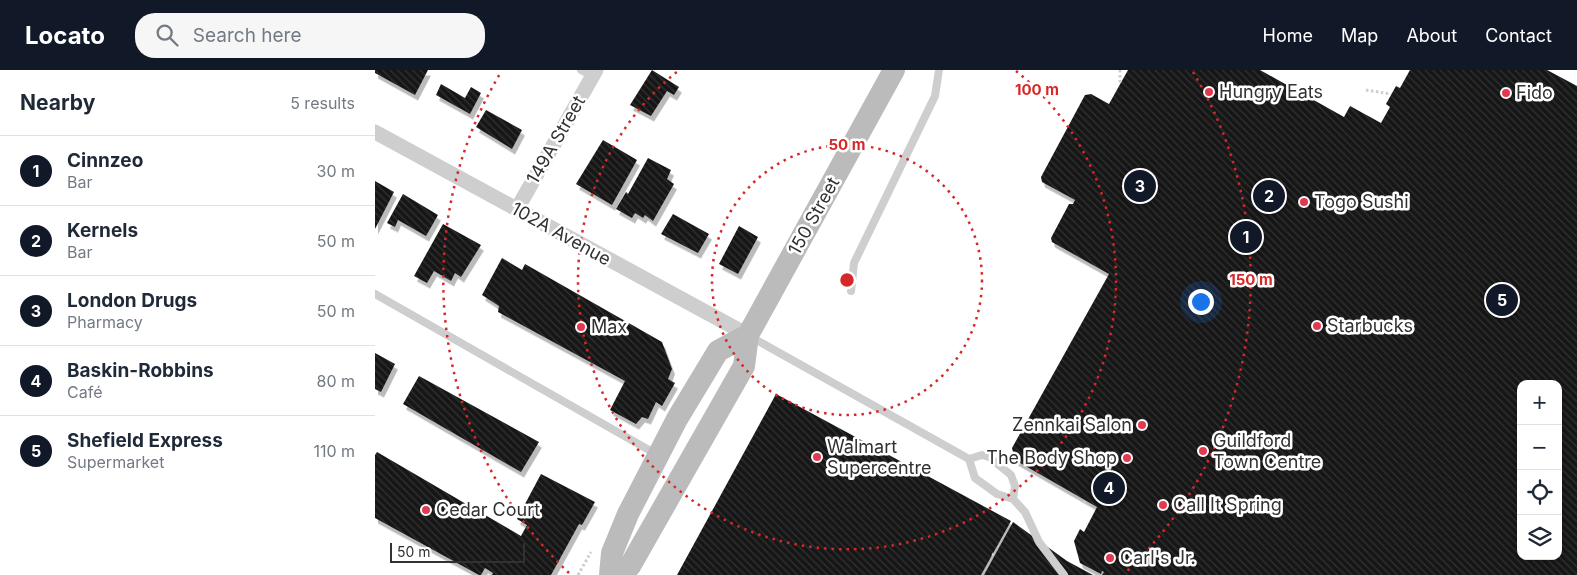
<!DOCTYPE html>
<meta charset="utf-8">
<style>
:root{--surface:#fff;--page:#f6f6f7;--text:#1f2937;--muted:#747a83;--line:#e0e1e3;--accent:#111827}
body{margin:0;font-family:Inter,sans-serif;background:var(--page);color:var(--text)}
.controls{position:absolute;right:15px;bottom:15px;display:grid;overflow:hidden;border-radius:10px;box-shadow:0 1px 4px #0004}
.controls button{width:45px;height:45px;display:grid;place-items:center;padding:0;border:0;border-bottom:1px solid var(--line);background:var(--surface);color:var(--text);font:25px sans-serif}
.scale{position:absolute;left:15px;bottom:12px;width:135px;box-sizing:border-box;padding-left:5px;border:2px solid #313131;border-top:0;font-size:14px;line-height:18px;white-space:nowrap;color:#313131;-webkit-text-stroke:4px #fff;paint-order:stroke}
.you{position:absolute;left:825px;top:231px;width:18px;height:18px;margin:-12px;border:4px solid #fff;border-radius:50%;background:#1a73e8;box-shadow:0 0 0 8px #1a73e833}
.badge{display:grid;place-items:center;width:32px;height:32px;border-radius:50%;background:var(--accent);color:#fff;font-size:16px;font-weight:700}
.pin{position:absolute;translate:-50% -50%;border:2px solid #fff;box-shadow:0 1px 5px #0006}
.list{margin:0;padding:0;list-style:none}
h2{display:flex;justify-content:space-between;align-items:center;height:65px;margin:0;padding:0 20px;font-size:21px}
h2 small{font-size:16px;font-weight:400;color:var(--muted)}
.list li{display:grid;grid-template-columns:32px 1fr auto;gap:15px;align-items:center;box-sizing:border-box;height:70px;padding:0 20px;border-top:1px solid var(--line)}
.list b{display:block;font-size:19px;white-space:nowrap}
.list p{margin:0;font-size:16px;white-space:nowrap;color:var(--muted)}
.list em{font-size:16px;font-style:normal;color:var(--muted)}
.icon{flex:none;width:28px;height:28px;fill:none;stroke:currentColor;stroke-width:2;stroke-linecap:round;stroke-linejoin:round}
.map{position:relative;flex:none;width:1202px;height:505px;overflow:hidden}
header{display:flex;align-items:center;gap:30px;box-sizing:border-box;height:70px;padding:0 25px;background:var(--accent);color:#fff}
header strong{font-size:24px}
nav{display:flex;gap:28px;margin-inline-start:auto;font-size:18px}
.search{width:350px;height:45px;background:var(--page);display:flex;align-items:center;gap:12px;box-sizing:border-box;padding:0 18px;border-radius:20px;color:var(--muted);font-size:19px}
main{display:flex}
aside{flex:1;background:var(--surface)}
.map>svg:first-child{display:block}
.building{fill:url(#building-back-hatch);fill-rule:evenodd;filter:url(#shadow)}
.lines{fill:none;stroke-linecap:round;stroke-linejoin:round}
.path{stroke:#cecece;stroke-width:3;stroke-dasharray:2.5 2.5;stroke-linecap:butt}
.service{stroke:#cecece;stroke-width:8}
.minor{stroke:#cecece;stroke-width:15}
.secondary{stroke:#bbb;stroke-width:22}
.ring{fill:none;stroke:#d62828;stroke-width:2.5;stroke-dasharray:2.5 5}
.poi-dot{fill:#e33851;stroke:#fff;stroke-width:2}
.labels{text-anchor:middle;stroke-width:5;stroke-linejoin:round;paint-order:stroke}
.poi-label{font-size:18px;fill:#313131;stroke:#fff;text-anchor:start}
.street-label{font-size:18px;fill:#313131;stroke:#fff}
.centre{fill:#d62828;stroke:#fff;stroke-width:2.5}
.ring-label{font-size:15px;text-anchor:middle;font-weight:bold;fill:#d62828;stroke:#fff;stroke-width:5;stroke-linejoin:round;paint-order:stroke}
</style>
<header>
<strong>Locato</strong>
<div class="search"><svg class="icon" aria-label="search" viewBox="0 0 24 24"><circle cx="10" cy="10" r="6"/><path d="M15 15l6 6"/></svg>Search here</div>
<nav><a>Home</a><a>Map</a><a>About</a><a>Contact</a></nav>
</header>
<main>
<aside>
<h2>Nearby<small>5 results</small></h2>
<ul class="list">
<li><span class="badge">1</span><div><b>Cinnzeo</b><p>Bar</p></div><em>30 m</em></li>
<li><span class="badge">2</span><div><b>Kernels</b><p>Bar</p></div><em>50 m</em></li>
<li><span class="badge">3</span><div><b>London Drugs</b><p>Pharmacy</p></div><em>50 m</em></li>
<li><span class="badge">4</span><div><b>Baskin-Robbins</b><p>Café</p></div><em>80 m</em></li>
<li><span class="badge">5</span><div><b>Shefield Express</b><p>Supermarket</p></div><em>110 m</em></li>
</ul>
</aside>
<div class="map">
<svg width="1202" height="505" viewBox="0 0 1202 505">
<defs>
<pattern id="building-back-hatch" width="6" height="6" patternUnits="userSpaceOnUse" patternTransform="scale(1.25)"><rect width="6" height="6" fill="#181818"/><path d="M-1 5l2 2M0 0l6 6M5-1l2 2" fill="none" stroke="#313131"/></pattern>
<filter id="shadow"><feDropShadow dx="3" dy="5.5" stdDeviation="0" flood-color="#0004"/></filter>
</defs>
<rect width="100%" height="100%" fill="#fff"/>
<!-- building -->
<path class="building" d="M0,0h53l-13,25 -40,-22z
M277,0l27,17 -5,8 -7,-4 -16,25 -21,-11z
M753,0h132l84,47 6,-11 31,17 9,-16 -4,-3 10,-18 4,2 10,-18h137l30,16v489h-475l2,-3 -2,-1 -1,3 -21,-11 -6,-22 6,-12 4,3 13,-25 -82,-47 -3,-12 97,-174 -57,-32 -1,-4 18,-34h4l2,-4 -33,-18 -1,-5 44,-82 6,-1 18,10zM1146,314h37v172h-37z
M66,14l24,14 6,-11 10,6 -11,21 -34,-19z
M111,40l36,20 -10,19 -36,-22z
M228,70l34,20 -25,45 -36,-21z
M273,88l23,12 -4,9 7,5 -21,37 -8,-6 -2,3 -8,-5 -3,5 -16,-9 10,-17 2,2z
M0,111l19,11 -19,37z
M28,124l35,21 -12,21 -28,-16 -3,7 -8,-4z
M298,144l36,20 -11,19 -37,-19z
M68,154l38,21 -20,32 -6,-4 -4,8 -17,-10 -7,12 -13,-7z
M364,156l19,11 -20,37 -19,-10z
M127,188l20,12 3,-6 137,78 10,27 -4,10 7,4 -13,23 -6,-4 -8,17 -6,-2 -6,7 -26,-14 15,-29 -127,-69 1,-6 -17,-11z
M0,283l20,11 -14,28 -6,-3z
M44,306l120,66 -18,30 -118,-68z
M401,324l235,127 -30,54h-304z
M2,382l144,84 6,-11 -10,-6 24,-45 54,28 -13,23 -3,-1 -28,51h-59l1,-2 -8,-5 -4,7h-2l-104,-57v-63z
M638,452l54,39 26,14h-109z"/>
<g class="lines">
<!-- path -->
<path class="path" d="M745,0v15
M991,20l25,4
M709,433l1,-2
M617,484l2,1
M203,505l13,-23"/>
<!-- service -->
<path class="service" d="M206,0l11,6
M476,221l3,-28 81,-167 4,-26
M0,224l281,160
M376,267l218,122 6,19 22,16 16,5 12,13 14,30 25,33
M594,389l13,-4 7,2 22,18 4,11 -2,13"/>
<!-- minor -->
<path class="minor" d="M0,62l373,203
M142,139l79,-139"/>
<!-- secondary -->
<path class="secondary" d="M235,505l2,-22 16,-39 49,-95 41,-68 30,-16
M246,505l9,-9 114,-200 4,-31 146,-265"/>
</g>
<!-- distance rings -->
<g class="ring">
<circle cx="472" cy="210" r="135"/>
<path d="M641 1A269 269 0 1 1 303 1"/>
<path d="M194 503A404 404 0 0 1 126 2M818 2A404 404 0 0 1 750 503"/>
</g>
<!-- markers -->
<g class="poi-dot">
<circle cx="834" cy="22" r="5"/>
<circle cx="1131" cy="23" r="5"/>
<circle cx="929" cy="132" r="5"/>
<circle cx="942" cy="256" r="5"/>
<circle cx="206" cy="257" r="5"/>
<circle cx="767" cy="355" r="5"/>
<circle cx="828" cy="381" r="5"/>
<circle cx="442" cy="387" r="5"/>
<circle cx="752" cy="388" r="5"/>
<circle cx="788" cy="435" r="5"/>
<circle cx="51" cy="440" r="5"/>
<circle cx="735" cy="488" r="5"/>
</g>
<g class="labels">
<!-- poi labels -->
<g class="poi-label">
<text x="844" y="28">Hungry Eats</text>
<text x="1141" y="29">Fido</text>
<text x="939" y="138">Togo Sushi</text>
<text x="952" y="262">Starbucks</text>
<text x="216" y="263">Max</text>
<text x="757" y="361" text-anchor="end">Zennkai Salon</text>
<text x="838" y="377">Guildford<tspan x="838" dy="21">Town Centre</tspan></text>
<text x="452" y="383">Walmart<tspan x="452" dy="21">Supercentre</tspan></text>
<text x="742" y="394" text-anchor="end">The Body Shop</text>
<text x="798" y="441">Call It Spring</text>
<text x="61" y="446">Cedar Court</text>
<text x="745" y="494">Carl's Jr.</text>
</g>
<!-- street labels -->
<g class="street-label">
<text transform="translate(181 70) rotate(-60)" y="6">149A Street</text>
<text transform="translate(439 146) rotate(-61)" y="6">150 Street</text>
<text transform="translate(186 164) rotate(29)" y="6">102A Avenue</text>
</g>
</g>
<circle cx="472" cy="210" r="8" class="centre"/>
<g class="ring-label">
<text x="662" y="25">100 m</text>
<text x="472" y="80">50 m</text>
<text x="876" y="215">150 m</text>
</g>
</svg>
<div class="controls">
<button>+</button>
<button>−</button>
<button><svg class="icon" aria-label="locate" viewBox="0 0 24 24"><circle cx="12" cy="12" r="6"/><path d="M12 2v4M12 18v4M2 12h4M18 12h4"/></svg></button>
<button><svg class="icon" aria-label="layers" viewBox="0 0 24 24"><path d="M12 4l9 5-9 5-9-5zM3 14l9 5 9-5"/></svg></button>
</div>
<div class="scale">50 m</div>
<div class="you"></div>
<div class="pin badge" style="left:871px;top:167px">1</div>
<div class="pin badge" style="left:894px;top:126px">2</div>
<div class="pin badge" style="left:765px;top:116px">3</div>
<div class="pin badge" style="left:734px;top:418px">4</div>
<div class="pin badge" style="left:1127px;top:230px">5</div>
</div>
</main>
